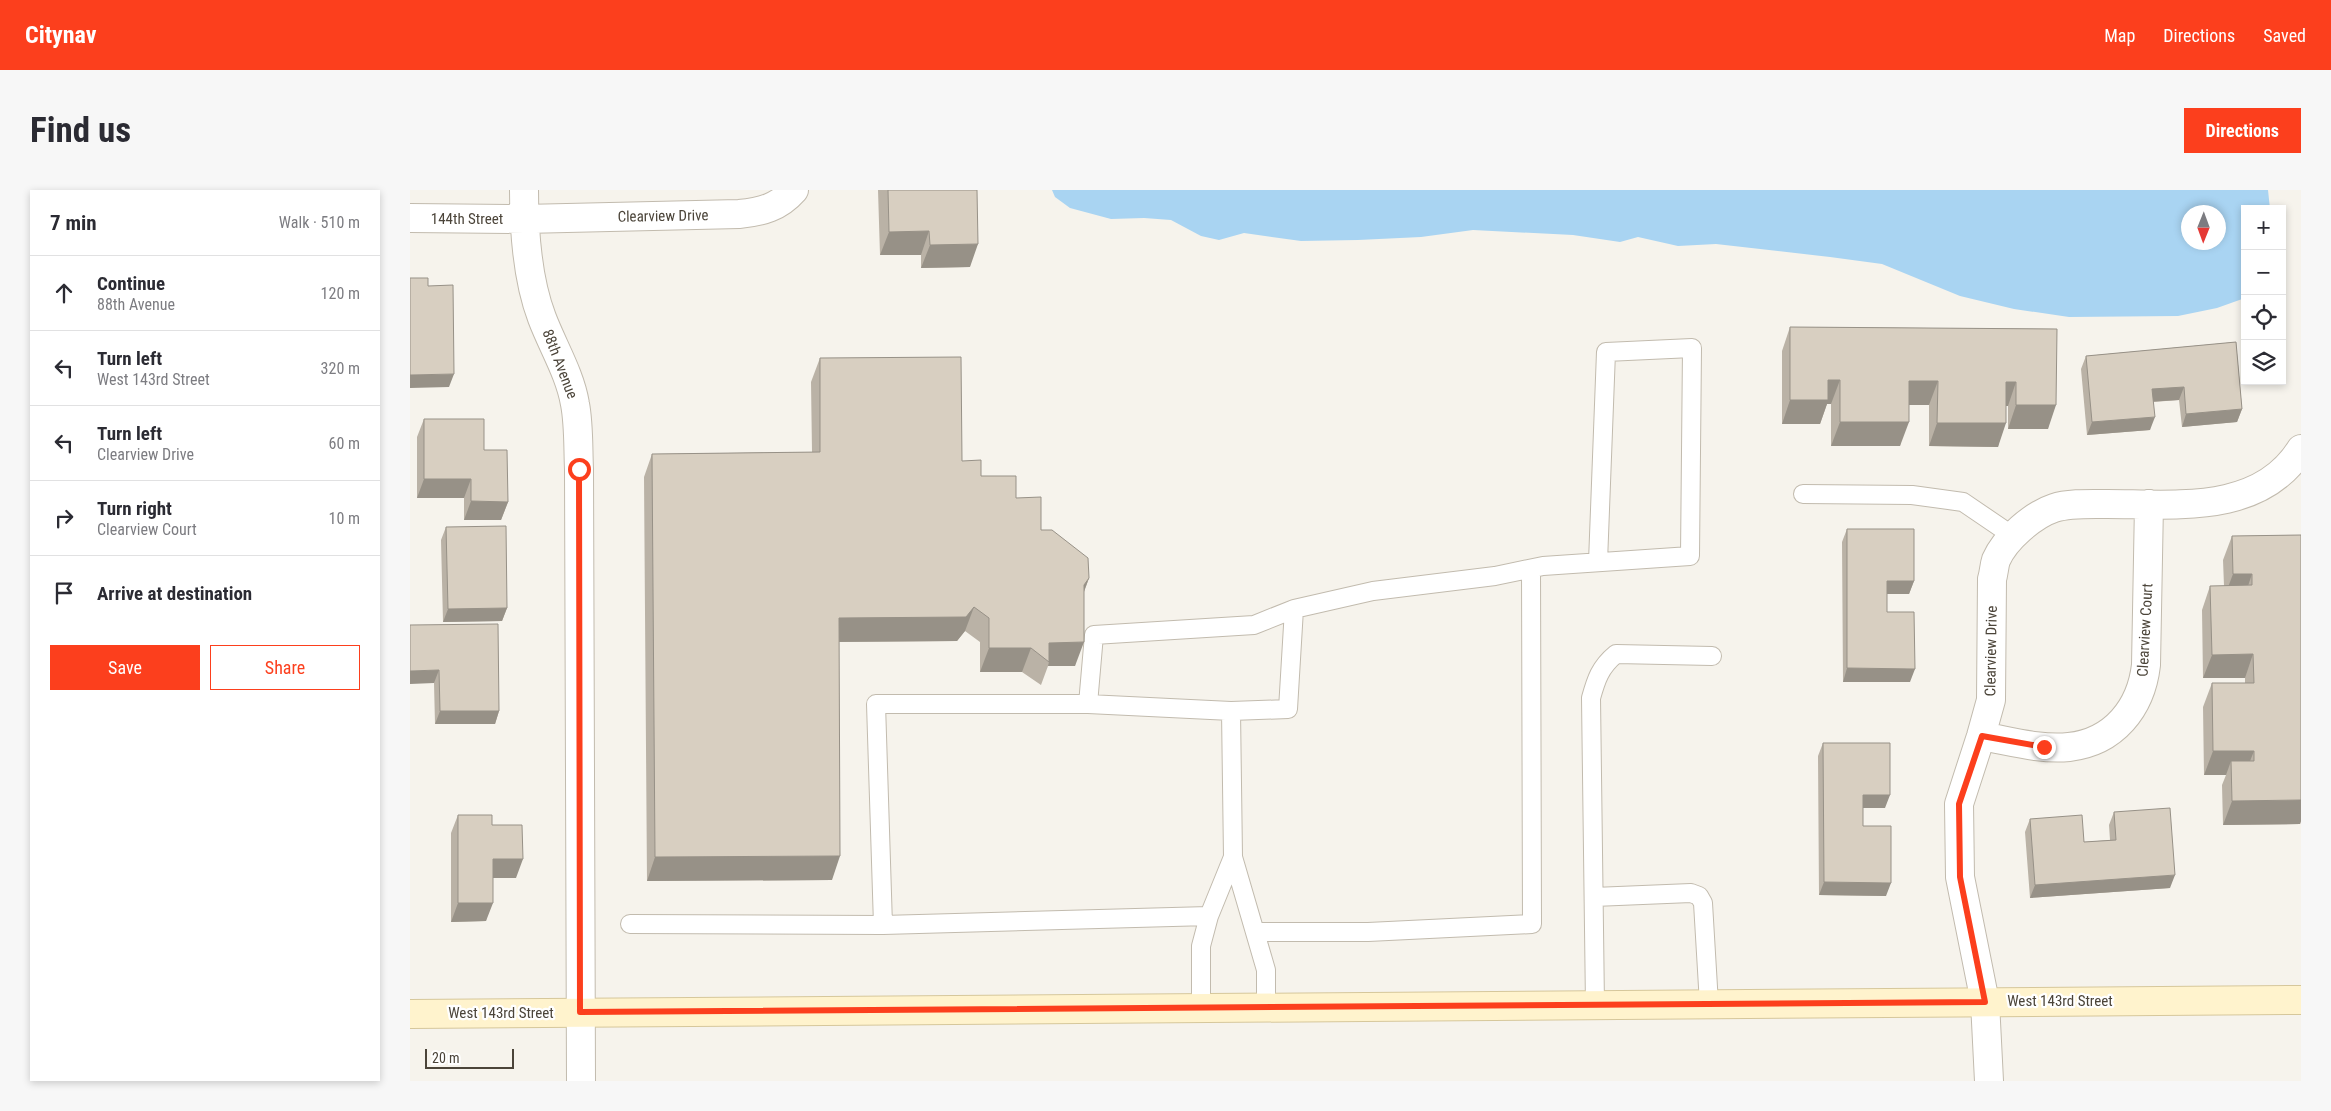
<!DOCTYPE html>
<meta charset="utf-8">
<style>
:root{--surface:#fff;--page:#f7f7f7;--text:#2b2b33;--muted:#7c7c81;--line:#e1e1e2;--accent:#fc3f1d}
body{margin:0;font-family:"Roboto Condensed",sans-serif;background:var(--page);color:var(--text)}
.controls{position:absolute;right:15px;top:15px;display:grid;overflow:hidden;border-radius:0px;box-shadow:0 2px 8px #0003}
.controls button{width:45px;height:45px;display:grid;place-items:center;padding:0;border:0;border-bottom:1px solid var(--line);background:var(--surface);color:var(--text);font:25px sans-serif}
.compass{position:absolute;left:1771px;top:15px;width:45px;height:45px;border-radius:50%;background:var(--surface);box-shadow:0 2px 8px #0003;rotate:181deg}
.scale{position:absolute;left:15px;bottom:12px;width:89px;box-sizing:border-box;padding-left:5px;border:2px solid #4b4439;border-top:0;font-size:14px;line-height:18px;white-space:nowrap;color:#4b4439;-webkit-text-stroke:4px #fff;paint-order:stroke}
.stop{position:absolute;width:15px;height:15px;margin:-11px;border:4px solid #fc3f1d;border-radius:50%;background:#fff}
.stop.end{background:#fc3f1d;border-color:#fff;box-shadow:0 1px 5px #0008}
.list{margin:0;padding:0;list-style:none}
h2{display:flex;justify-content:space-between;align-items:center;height:65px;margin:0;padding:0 20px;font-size:21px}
h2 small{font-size:16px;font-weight:400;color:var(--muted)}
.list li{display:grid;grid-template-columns:32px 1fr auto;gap:15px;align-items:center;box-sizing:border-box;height:75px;padding:0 20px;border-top:1px solid var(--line)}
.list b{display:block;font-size:19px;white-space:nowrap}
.list p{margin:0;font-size:16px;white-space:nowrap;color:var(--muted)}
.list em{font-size:16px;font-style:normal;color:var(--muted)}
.actions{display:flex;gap:10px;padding:15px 20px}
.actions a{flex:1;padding:11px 0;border:1px solid var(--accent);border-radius:0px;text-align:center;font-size:18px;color:var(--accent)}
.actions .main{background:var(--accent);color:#fff}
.icon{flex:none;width:28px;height:28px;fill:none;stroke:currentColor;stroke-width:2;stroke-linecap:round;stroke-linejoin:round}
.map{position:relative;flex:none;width:1891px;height:891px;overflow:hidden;border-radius:0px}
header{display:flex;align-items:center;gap:30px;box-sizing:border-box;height:70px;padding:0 25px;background:var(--accent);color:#fff}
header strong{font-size:24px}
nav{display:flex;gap:28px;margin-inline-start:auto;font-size:18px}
.intro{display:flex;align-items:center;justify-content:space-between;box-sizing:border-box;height:120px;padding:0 30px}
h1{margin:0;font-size:35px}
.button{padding:12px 22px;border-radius:0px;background:var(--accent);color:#fff;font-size:18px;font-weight:700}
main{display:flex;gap:30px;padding:0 30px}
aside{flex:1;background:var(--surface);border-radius:0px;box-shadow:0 2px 8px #0003}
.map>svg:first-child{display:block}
.water{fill:#a9d4f2;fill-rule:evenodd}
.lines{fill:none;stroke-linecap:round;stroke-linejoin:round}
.lane-casing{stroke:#c2bbae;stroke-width:20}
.street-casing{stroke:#c2bbae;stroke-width:30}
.secondary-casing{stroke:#d6c79b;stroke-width:30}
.lane{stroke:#fff;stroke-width:18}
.street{stroke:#fff;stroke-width:28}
.secondary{stroke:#fff3cd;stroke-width:28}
.wall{fill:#bab2a6}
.shaded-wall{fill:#979187}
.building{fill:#d8cfc1;stroke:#979187}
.route{stroke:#fc3f1d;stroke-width:6}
.labels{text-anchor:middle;stroke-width:4.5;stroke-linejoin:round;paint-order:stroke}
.street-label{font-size:15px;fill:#4b4439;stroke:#fff}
</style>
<header>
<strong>Citynav</strong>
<nav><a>Map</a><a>Directions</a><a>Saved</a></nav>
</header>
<div class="intro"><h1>Find us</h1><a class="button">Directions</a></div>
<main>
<aside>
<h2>7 min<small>Walk · 510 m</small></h2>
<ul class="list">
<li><svg class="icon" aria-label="ahead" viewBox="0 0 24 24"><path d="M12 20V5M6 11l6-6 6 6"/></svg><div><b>Continue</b><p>88th Avenue</p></div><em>120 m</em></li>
<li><svg class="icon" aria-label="left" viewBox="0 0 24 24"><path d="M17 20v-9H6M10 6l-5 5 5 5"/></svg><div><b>Turn left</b><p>West 143rd Street</p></div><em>320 m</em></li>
<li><svg class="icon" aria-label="left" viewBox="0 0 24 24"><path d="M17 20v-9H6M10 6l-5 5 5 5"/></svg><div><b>Turn left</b><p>Clearview Drive</p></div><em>60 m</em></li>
<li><svg class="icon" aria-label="right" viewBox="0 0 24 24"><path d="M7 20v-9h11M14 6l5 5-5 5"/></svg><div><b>Turn right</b><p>Clearview Court</p></div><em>10 m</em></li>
<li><svg class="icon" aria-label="arrive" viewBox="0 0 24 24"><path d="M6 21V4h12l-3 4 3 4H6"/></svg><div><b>Arrive at destination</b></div></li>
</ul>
<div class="actions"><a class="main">Save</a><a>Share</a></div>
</aside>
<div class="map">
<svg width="1891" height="891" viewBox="0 0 1891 891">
<rect width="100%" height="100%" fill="#f6f3ec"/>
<!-- water -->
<path class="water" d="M642,0h1216l2,19h-25v89l-28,10 -39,8 -109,1 -55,-8 -54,-13 -78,-32 -52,-7 -114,-13 -38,2 -40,-9 -18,5 -47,-7 -100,-5 -52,7 -63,3 -57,1 -57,-8 -25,7 -18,-4 -30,-16 -27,-2 -33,1 -41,-11 -15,-11zM1778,22h30v30h-30z"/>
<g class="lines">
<defs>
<path id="lane" d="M1393,304l109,1 51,7 50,34
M678,514l143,7
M1184,707l97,-4 8,3 4,7 6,101
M220,734l253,1 -7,-221h212l6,-69 160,-10 40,-16
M473,735l326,-9
M846,742h112l164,-8 -1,-355
M1185,815l-4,-307c5,-18 9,-31 25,-44l96,2
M856,817v-37l-33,-113 -2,-146 57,-2 6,-100 79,-18 122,-15 48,-10 147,-10 2,-208 -86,4 -8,210
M791,818v-62l8,-30 24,-59"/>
<path id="street" d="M114,0c0,42 3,89 18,128 11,29 28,56 33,86 4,21 3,44 4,65l2,612
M0,28l114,1 215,-5c23,-2 40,-7 55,-24
M1571,546c29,5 59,14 88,11 45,-5 72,-39 77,-82l3,-161
M1579,891l-4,-79 -25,-125 -1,-73 22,-68 10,-36 1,-121c2,-6 2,-13 4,-19 9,-21 37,-45 58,-52 15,-5 37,-4 53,-4 68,0 153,11 194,-55"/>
<path id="secondary" d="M0,824l1891,-14"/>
</defs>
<!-- lane casing -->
<use href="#lane" class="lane-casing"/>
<!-- street casing -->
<use href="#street" class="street-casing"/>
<!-- secondary casing -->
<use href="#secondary" class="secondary-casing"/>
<!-- lane -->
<use href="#lane" class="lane"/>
<!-- street -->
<use href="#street" class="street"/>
<!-- secondary -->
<use href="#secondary" class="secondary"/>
</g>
<!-- wall -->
<path class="wall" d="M468,0h99l-7,77 -49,1v-13h-41z
M1380,137l267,2 -9,100h-40v-23h-2l-8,41 -69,-1v-41h-20l-9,41h-69v-42h-4l-7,20h-38v-73z
M1826,152l6,67 -5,13 -55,5 -3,-27 -26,2 -3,28 -63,5 -6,-66 5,-13z
M410,168l142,103 19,15 35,22 25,32 48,48 -5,14 -9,74h-27l-7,19 -19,-13h-42v-30l-15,-11 -8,10 -118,1 -7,238 -185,1 -3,-404 8,-23 160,-2 -1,-70z
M14,229l60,31 24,52 -7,18h-37v-22h-47v-61z
M36,337l61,81 -5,13 -59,1 -2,-82z
M1437,339l67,52 -5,13h-22v18l23,70h-67l-1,-140z
M1891,345v286l-1,3 -77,1 -1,-40 4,-10h-22l-1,-68 9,-24h33v-5h-42l-1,-68 8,-24h14l-1,-26 9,-24z
M0,435l89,86 -4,13h-60l-1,-41z
M1413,553l62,65h-22v18l23,70 -67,-1 -1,-139z
M1704,622l56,76 -140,10 -5,-66 5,-13 54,23 26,-2 -1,-15z
M48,625l34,10 24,53h-23l-7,43 -35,1v-89z"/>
<!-- shaded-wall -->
<path class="shaded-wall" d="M519,41l-8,24h-41l9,-23z
M568,54l-8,23 -49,1 9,-23z
M44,184l-5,13 -39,1v-13z
M1418,190h12l-9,24h-4l-7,20h-38l8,-24z
M1499,191h29l-9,24h-29z
M1596,192h10l-8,24h-10z
M1774,197l-5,13 -32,2 5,-13z
M1606,215h40l-8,24h-40z
M1832,219l-5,13 -55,5 4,-13z
M1745,227l-5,13 -63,5 5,-13z
M1430,232h69l-9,24h-69z
M1527,233h69l-8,24 -69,-1z
M14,289h47l-7,19h-47z
M61,311l37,1 -7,18h-37z
M1823,384h19l-8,24h-20z
M679,388l-9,24 4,-17z
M1477,391h27l-5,13h-27z
M564,417l-9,24 -8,10 -127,1 9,-24z
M97,418l-5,13 -59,1 5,-13z
M674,452l-9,24h-27l1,-4v-19z
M579,458h42l-9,24h-42z
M1843,464l-8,24h-42l9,-23z
M1437,478l68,1 -5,13h-67z
M29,480l-5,13 -24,1v-13z
M30,521h59l-4,13h-60z
M1803,561h41l-9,23 -14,-13 -5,14h-22z
M1453,605h27l-5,13h-27z
M1891,610v21l-1,3 -77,1 9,-24z
M430,666l-8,24 -185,1 8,-24z
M83,669h30l-7,19h-30z
M1765,685l-5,13 -140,10 5,-13z
M1414,692l67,1 -5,13 -67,-1z
M48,713h35l-7,18 -35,1z"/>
<!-- building -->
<path class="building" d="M478,0h89l1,54 -48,1 -1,-14 -40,1z
M0,88h18v8l25,-1 1,89 -44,1z
M1380,137l267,2 -1,76h-40v-23h-10v41h-69l1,-42h-29v41h-69v-42h-12v20h-38z
M1826,152l6,67 -56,5 -2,-27 -32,2 3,28 -63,5 -6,-66z
M551,167l1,104 19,-1v16h35v22l25,-1v33h11l36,28 1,20 -5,7v57l-35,1v19l-18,-14h-42v-30l-15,-11 -8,10 -127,1 1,238 -185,1 -3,-403 168,-2v-94z
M14,229h60v31h23l1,52 -37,-1v-22h-47z
M96,336l1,82 -59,1 -2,-82z
M1437,339h67v52h-27v31h27l1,57 -68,-1z
M1891,345v265l-69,1 -1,-40h23v-10h-41l-1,-68h42l-1,-29 -41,1 -2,-69 42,-1v-11h-19l-1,-38z
M88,434l1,87h-59l-1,-41 -29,1v-46z
M1413,553h67v52h-27v31h28v57l-67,-1z
M1760,618l5,67 -140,10 -5,-66 52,-4 2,27 32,-2 -2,-28z
M48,625h34v10h30l1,34h-30v44h-35z"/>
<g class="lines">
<!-- route -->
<path class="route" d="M169,279l1,543 1405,-10 -25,-125 -1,-73 23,-68 62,11"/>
</g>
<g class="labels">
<!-- street labels -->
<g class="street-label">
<text transform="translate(253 26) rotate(-1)" y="5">Clearview Drive</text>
<text x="57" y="34">144th Street</text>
<text transform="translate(150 174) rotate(69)" y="5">88th Avenue</text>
<text transform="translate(1735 440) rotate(-87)" y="5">Clearview Court</text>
<text transform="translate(1581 461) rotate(-89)" y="5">Clearview Drive</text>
<text x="1650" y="816">West 143rd Street</text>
<text x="91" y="828">West 143rd Street</text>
</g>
</g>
</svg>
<div class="controls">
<button>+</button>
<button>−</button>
<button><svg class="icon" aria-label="locate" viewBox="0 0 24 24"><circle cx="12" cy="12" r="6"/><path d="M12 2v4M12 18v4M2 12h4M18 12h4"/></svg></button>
<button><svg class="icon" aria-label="layers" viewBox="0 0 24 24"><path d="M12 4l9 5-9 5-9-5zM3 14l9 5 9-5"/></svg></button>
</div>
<svg class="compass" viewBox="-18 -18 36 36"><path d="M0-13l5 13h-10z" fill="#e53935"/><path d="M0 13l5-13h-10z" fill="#7c7c81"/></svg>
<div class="scale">20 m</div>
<div class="stop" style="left:169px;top:279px"></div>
<div class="stop end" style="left:1634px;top:557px"></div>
</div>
</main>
